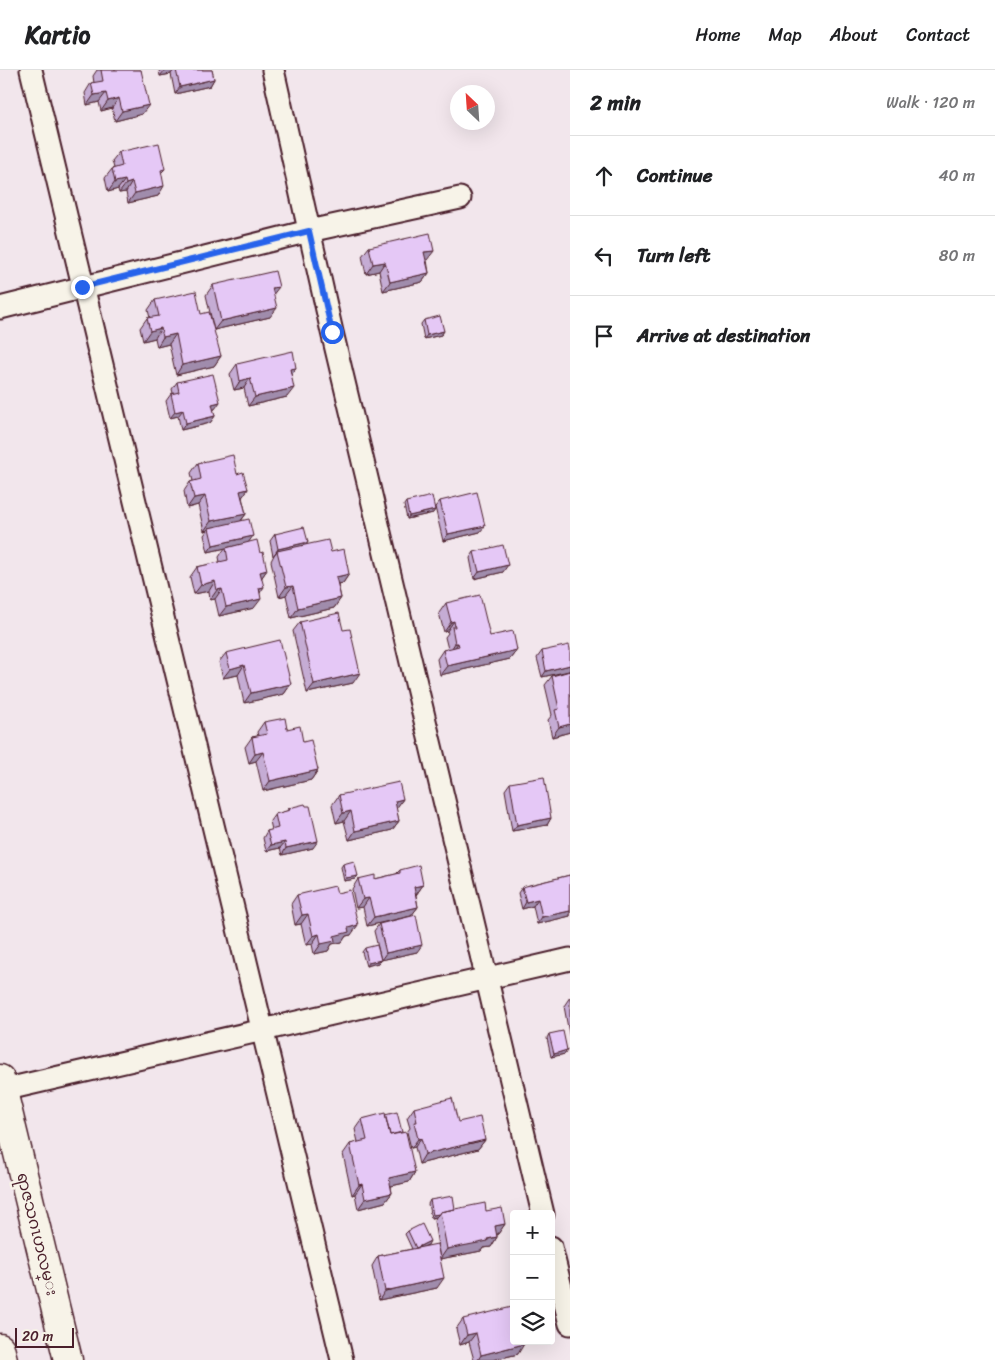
<!DOCTYPE html>
<meta charset="utf-8">
<style>
:root{--surface:#fff;--page:#f2f2f2;--text:#202124;--muted:#757577;--line:#e0e0e0}
body{margin:0;font-family:Sriracha,"Noto Sans Myanmar",sans-serif;background:var(--page);color:var(--text)}
.controls{position:absolute;right:15px;bottom:15px;display:grid;overflow:hidden;border-radius:5px;box-shadow:0 5px 20px #0002}
.controls button{width:45px;height:45px;display:grid;place-items:center;padding:0;border:0;border-bottom:1px solid var(--line);background:var(--surface);color:var(--text);font:25px sans-serif}
.compass{position:absolute;left:450px;top:15px;width:45px;height:45px;border-radius:50%;background:var(--surface);box-shadow:0 5px 20px #0002;rotate:335deg}
.scale{position:absolute;left:15px;bottom:12px;width:59px;box-sizing:border-box;padding-left:5px;border:2px solid #4a1f2b;border-top:0;font-size:14px;line-height:18px;white-space:nowrap;color:#4a1f2b;-webkit-text-stroke:4px #f7f3e8;paint-order:stroke}
.stop{position:absolute;width:15px;height:15px;margin:-11px;border:4px solid #2563eb;border-radius:50%;background:#fff}
.stop.end{background:#2563eb;border-color:#fff;box-shadow:0 1px 5px #0008}
.list{margin:0;padding:0;list-style:none}
h2{display:flex;justify-content:space-between;align-items:center;height:65px;margin:0;padding:0 20px;font-size:21px}
h2 small{font-size:16px;font-weight:400;color:var(--muted)}
.list li{display:grid;grid-template-columns:32px 1fr auto;gap:15px;align-items:center;box-sizing:border-box;height:80px;padding:0 20px;border-top:1px solid var(--line)}
.list b{display:block;font-size:19px;white-space:nowrap}
.list em{font-size:16px;font-style:normal;color:var(--muted)}
.icon{flex:none;width:28px;height:28px;fill:none;stroke:currentColor;stroke-width:2;stroke-linecap:round;stroke-linejoin:round}
.map{position:relative;flex:none;width:570px;height:1290px;overflow:hidden}
header{display:flex;align-items:center;gap:30px;box-sizing:border-box;height:70px;padding:0 25px;background:var(--surface);border-bottom:1px solid var(--line)}
header strong{font-size:24px}
nav{display:flex;gap:28px;margin-inline-start:auto;font-size:18px}
main{display:flex}
aside{flex:1;background:var(--surface)}
.map>svg:first-child{display:block}
.lines{fill:none;stroke-linecap:round;stroke-linejoin:round}
.street-casing{stroke:#4a1f2b;stroke-width:25}
.primary-casing{stroke:#4a1f2b;stroke-width:31}
.street{stroke:#f7f3e8;stroke-width:21}
.primary{stroke:#f7f3e8;stroke-width:28}
.wall{fill:#c5acd4;stroke:#4a1f2b}
.shaded-wall{fill:#a08cac;stroke:#4a1f2b}
.building{fill:#e5c8f6;stroke:#4a1f2b}
.route{stroke:#2563eb;stroke-width:6}
.labels{text-anchor:middle;stroke-width:5;stroke-linejoin:round;paint-order:stroke}
.street-label{font-size:16px;fill:#4a1f2b;stroke:#f7f3e8}
</style>
<header>
<strong>Kartio</strong>
<nav><a>Home</a><a>Map</a><a>About</a><a>Contact</a></nav>
</header>
<main>
<div class="map">
<svg width="570" height="1290" viewBox="0 0 570 1290">
<rect width="100%" height="100%" fill="#f2e6ec"/>
<filter id="ink" filterUnits="userSpaceOnUse"><feTurbulence type="fractalNoise" baseFrequency=".02" numOctaves="2"/><feDisplacementMap in="SourceGraphic" scale="10" xChannelSelector="R" yChannelSelector="G"/><feConvolveMatrix kernelMatrix="1 2 1 2 8 2 1 2 1" color-interpolation-filters="sRGB"/></filter>
<g filter="url(#ink)">
<g class="lines">
<defs>
<path id="street" d="M31,0c101,431 204,861 311,1290
M273,0l59,262 211,882
M0,238l309,-77 151,-33
M3,1020l567,-131
M551,1177l19,77"/>
<path id="primary" d="M0,1009l68,281
M0,1278l3,12"/>
</defs>
<!-- street casing -->
<use href="#street" class="street-casing"/>
<!-- primary casing -->
<use href="#primary" class="primary-casing"/>
<!-- street -->
<use href="#street" class="street"/>
<!-- primary -->
<use href="#primary" class="primary"/>
</g>
<!-- wall -->
<path class="wall" d="M97,0h44l1,44 -27,7 -3,-13 -11,3 -2,-9 -12,3 -2,-12 6,-10h3l-1,-7z
M159,0h53l2,9 -4,7 -35,8 -4,-20 -11,2z
M119,82l46,17 -4,4 -3,23 -30,7 -2,-11 -7,1 -1,-4 -10,3 -3,-14 7,-9 2,-1 -2,-7z
M369,177l58,13 2,13 -7,9 -39,9 -4,-20 -13,3 -4,-18z
M213,215l57,32 -56,13 -8,-35z
M155,230l46,14 20,42 -7,10 -38,9 -7,-31 -12,3 -2,-9 -12,3 -3,-13 7,-10h3l-2,-8z
M424,250l20,11 -3,4 -17,4 -3,-15z
M237,294l59,4 -5,7 -4,22 -39,9 -4,-18 -10,2 -4,-16z
M177,312l38,27h-2l2,7 -5,7 -29,7 -3,-14 -8,2 -4,-17 5,-7 2,-1 -1,-4z
M198,393l39,11 11,15 -6,8 4,17 -5,7 7,21 12,11 7,17 -5,7 -2,16 -6,15 -35,8 -4,-17 -5,1 -1,-9 -15,3 -4,-17 7,-10 23,-5 -1,-5 6,-9 -17,4 -4,-17 4,-5 -4,1 -6,-26 -11,3 -3,-17 6,-9 3,-1 -2,-8z
M440,431l40,31 -37,9 -8,-34z
M406,432l27,11 -26,6 -3,-14z
M275,464l33,8 -2,3 25,7 18,22 -6,9 -5,1 3,14 -7,10 -43,10 -5,-23 -7,2 -8,-36 3,-6 -1,1 -3,-15z
M474,482l29,20 -29,7 -4,-21z
M446,533l44,33 27,14 -7,9 -70,16 -3,-16 6,-9 5,-1 -3,-12 3,-4 -1,-2 -3,1 -5,-19z
M300,552l43,8 10,53 -46,10 -14,-62z
M542,581l27,20 -27,6 -5,-19z
M226,583l65,31 -7,10 -40,9 -6,-28 -15,3 -4,-16z
M570,601v61l-18,5 -4,-17 4,-5 -7,-30 7,-9z
M264,652l23,7 16,13 15,28 -7,10 -48,11 -7,-30 -7,2 -4,-16 7,-10 6,-1 -1,-4z
M510,713l41,35 -4,7 -35,6 -7,-41z
M339,725l64,4 -7,9 3,13 -7,9 -43,10 -5,-19 -8,2 -4,-18z
M289,738l24,40 -31,7 -2,-7 -14,3 -3,-13 4,-7 5,-1 -2,-9 5,-7 12,-3z
M343,794l15,12 -3,3 -11,2 -3,-14z
M400,800l23,15 -7,10 2,12 -7,9 -44,10 -4,-19 -7,1 -4,-19 6,-10h17l21,-5z
M570,805v41l-33,8 -4,-18 -11,3 -4,-16 4,-6z
M337,823l14,42 -5,1 -4,6 -10,2 -4,7 -14,3 -2,-10 -6,1 -5,-21 -6,1 -4,-21 6,-9z
M379,854l38,28 -36,8 -7,-29z
M365,878l13,15 -12,3 -4,-14z
M570,927v42l-6,-33z
M549,964l16,20 -14,3 -4,-19z
M414,1038l44,14 27,18 -7,9 -59,15 -4,-17 -4,1 -4,-16 3,-4 -3,-10z
M385,1045l17,17 13,40 -6,10 -18,4 1,7 -7,9 -27,7 -3,-15 -3,1 -9,-41 7,-10 8,-2 -3,-13 7,-10z
M430,1130l25,9 31,2 19,13 -7,10h-1v3l-6,10 -8,1 -2,3 -41,8 -6,-38 2,-4 -5,1 -3,-14z
M408,1161l20,14 -4,2 13,41 -58,12 -7,-34 6,-10 34,-7 -7,-15z
M463,1249l55,35 -25,6h-19l-5,-18 -9,3 -4,-16z"/>
<!-- shaded-wall -->
<path class="shaded-wall" d="M165,0h9l-3,4 -11,2z
M214,9l-4,7 -35,8 5,-7z
M106,23l-7,9 -12,3 7,-10z
M119,28l-7,10 -11,3 7,-10z
M149,35l-7,9 -27,7 7,-10z
M125,110l-7,9 -10,3 7,-10z
M132,112l-6,10 -7,1 7,-9z
M164,116l-6,10 -30,7 7,-10z
M434,181l-7,9 -10,2 7,-10z
M385,192l-6,9 -13,3 7,-10z
M429,203l-7,9 -39,9 7,-9z
M279,217l-7,9v-8z
M277,238l-7,9 -56,13 7,-9z
M161,258l-6,10 -12,3 7,-10z
M444,261l-3,4 -17,4 3,-4z
M176,264l-7,10 -12,3 6,-10z
M221,286l-7,10 -38,9 6,-10z
M296,298l-6,9v-8z
M250,308l-6,10 -10,2 6,-9z
M294,318l-7,9 -39,9 7,-9z
M220,332l-5,7 -8,1 5,-6z
M183,340l-5,6 -8,2 5,-6z
M215,346l-5,7 -29,7 5,-7z
M248,419l-7,10 -1,-8z
M205,426l-7,9 -11,3 7,-10z
M435,440l-2,3 -26,6 2,-3z
M246,444l-7,9 -30,5 -1,2 -4,1 7,-10z
M485,456l-5,6 -37,9 5,-7z
M253,466l-5,7 -40,9 5,-7z
M308,472l-5,7 -26,2 -3,4 -1,1 5,-7z
M508,495l-5,7 -29,7 5,-7z
M267,500l-7,10v-8z
M349,504l-6,9 -14,3 7,-9z
M215,511l-6,10 -15,3 7,-9z
M293,516l-7,9 -7,2 7,-10z
M264,517l-7,10 2,-9z
M222,519l-7,10 -5,1 7,-10z
M341,528l-7,10 -43,10 7,-10z
M261,529l-7,9 -35,8 7,-9z
M454,551l-7,10 -3,1 7,-10z
M455,573h3l-6,9 -3,1z
M517,580l-7,9 -70,16 7,-9z
M244,595l-6,10 -15,3 7,-9z
M570,595v4l-1,2 -27,6 4,-6z
M360,603l-7,10 -46,10 7,-9z
M291,614l-7,10 -40,9 7,-10z
M570,654v8l-18,5 7,-10z
M263,682l-7,9 -7,2 6,-9z
M318,700l-7,10 -48,11 7,-10z
M403,729l-7,10 -1,-8z
M351,741l-7,10 -8,2 7,-10z
M551,748l-4,7 -35,6 5,-6z
M399,751l-7,9 -43,10 6,-9z
M318,771l-5,7 -31,7 4,-7z
M285,772l-5,6 -14,3 5,-6z
M358,806l-3,3 -11,2 2,-3z
M423,815l-7,10 -9,2 7,-10z
M369,828l-6,9 -7,1 7,-9z
M538,829l-5,7 -11,3 4,-7z
M418,837l-7,9 -44,10 7,-9z
M570,841v5l-33,8 5,-7z
M308,844l-7,10 -6,1 7,-10z
M358,855l-7,10 -5,1 -4,6 -10,2 -4,7 -14,3 7,-10 13,-8 14,-8z
M319,864l-7,10 -6,1 7,-9z
M422,875l-5,7 -36,8 5,-7z
M381,890l-3,3 -12,3 2,-3z
M567,980l-2,4 -14,3 3,-3z
M421,1068l-6,9 -4,1 7,-9z
M485,1070l-7,9 -59,15 6,-10z
M415,1102l-6,10 -27,6 7,-10z
M362,1114l-7,10 -3,1 7,-10z
M392,1123l-7,9 -27,7 7,-10z
M439,1144l-3,3 -5,1 2,-3z
M505,1154l-7,10 -9,2 6,-10z
M497,1167l-6,10 -8,1 -2,3 -41,8 7,-10z
M430,1171l-2,4 -15,6 3,-3z
M444,1208l-7,10 -58,12 6,-9z
M476,1263l-7,9 -9,3 7,-10z
M524,1274l-6,10 -25,6h-15l3,-5z"/>
<!-- building -->
<path class="building" d="M101,0h40l8,35 -27,6 -3,-13 -11,3 -2,-8 -12,2 -3,-12 12,-2z
M176,0h36l2,9 -34,8z
M159,73l6,26 -4,1 3,16 -29,7 -3,-11 -6,2 -1,-4 -10,2 -3,-13 10,-3 -3,-14z
M430,163l4,18 -10,1 5,21 -39,9 -5,-20 -12,2 -4,-17z
M275,201l4,16 -7,1 5,20 -56,13 -8,-36z
M196,221l5,23 8,-2 12,44 -39,9 -6,-31 -13,3 -2,-9 -11,3 -3,-13 12,-2 -4,-16z
M440,246l4,15 -17,4 -3,-15z
M293,281l3,17 -6,1 4,19 -39,9 -5,-19 -10,3 -3,-17z
M213,304l7,28 -8,2 3,12 -29,7 -3,-13 -8,2 -4,-18 8,-2 -2,-10z
M233,385l4,19 6,-2 5,17 -8,2 6,23 -35,7 -6,-25 -11,2 -4,-16 11,-3 -3,-16z
M477,422l8,34 -37,8 -8,-33z
M432,426l3,14 -26,6 -3,-14z
M249,449l4,17 -40,9 -4,-17z
M304,457l4,15 -30,7 -3,-15z
M257,470l3,13 3,-1 4,18 -7,2 4,15 -5,1 2,11 -35,8 -4,-18 -5,1 -2,-9 -14,4 -4,-18 31,-7 -2,-12z
M328,470l3,12 13,-3 5,25 -13,3 5,21 -43,10 -5,-22 -7,1 -9,-36z
M503,475l5,20 -29,7 -5,-20z
M480,525l10,41 23,-5 4,19 -70,16 -4,-16 16,-4 -1,-3h-3l-3,-16h3l-1,-6 -3,1 -5,-19z
M339,543l4,17 7,-1 10,44 -46,11 -14,-62z
M280,570l11,44 -40,9 -7,-28 -14,4 -4,-16z
M569,575l1,4v16l-24,6 -4,-20z
M570,601v53l-11,3 -4,-17 4,-1 -7,-33z
M285,648l2,11 13,-3 3,16 8,-2 7,30 -48,11 -7,-29 -8,2 -3,-17 15,-3 -3,-12z
M544,707l7,41 -34,7 -7,-42z
M399,712l4,17 -8,2 4,20 -44,10 -4,-20 -8,2 -4,-18z
M305,734l1,2h4l8,35 -32,7 -1,-6 -14,3 -4,-14 11,-3 -3,-14 15,-4 -1,-2z
M354,791l4,15 -12,2 -3,-14z
M419,795l4,20 -9,2 4,20 -44,10 -5,-19 -6,1 -5,-20 17,-4v4l25,-6v-3z
M570,805v36l-28,6 -4,-18 -12,3 -4,-15z
M335,816l2,7 13,-3 8,35 -10,3 1,4 -15,4 1,5 -14,3 -2,-10 -6,2 -5,-22 -6,1 -5,-20z
M416,845l6,30 -36,8 -7,-29z
M377,875l4,15 -13,3 -3,-15z
M563,961l4,19 -13,4 -5,-20z
M452,1028l6,24 22,-5 5,23 -60,14 -4,-16 -3,1 -4,-17h3l-3,-14z
M397,1042l5,20 -12,3 -5,-20z
M385,1043l5,22 16,-3 9,40 -26,6 3,15 -27,6 -3,-15 -3,1 -9,-41 17,-4 -5,-21z
M453,1126l2,13 -15,3 -1,2 -6,1 -3,-15z
M485,1133l1,8 16,-3 3,16 -10,2 2,11 -10,2 1,2 -41,8 -7,-37z
M422,1154l8,17 -14,7 -8,-17z
M437,1174l7,34 -59,13 -7,-35z
M512,1237l2,6v28h10v3l-43,11 -5,-22 -9,2 -4,-16z"/>
</g>
<g class="lines" filter="url(#ink)">
<!-- route -->
<path class="route" d="M82,217l227,-56 23,101"/>
</g>
<g class="labels">
<!-- street labels -->
<g class="street-label">
<text transform="translate(38 1164) rotate(76)" y="6">ရာဇသဂၤဟလမ္း</text>
</g>
</g>
</svg>
<div class="controls">
<button>+</button>
<button>−</button>
<button><svg class="icon" aria-label="layers" viewBox="0 0 24 24"><path d="M12 4l9 5-9 5-9-5zM3 14l9 5 9-5"/></svg></button>
</div>
<svg class="compass" viewBox="-18 -18 36 36"><path d="M0-13l5 13h-10z" fill="#e53935"/><path d="M0 13l5-13h-10z" fill="#757577"/></svg>
<div class="scale">20 m</div>
<div class="stop" style="left:332px;top:262px"></div>
<div class="stop end" style="left:82px;top:217px"></div>
</div>
<aside>
<h2>2 min<small>Walk · 120 m</small></h2>
<ul class="list">
<li><svg class="icon" aria-label="ahead" viewBox="0 0 24 24"><path d="M12 20V5M6 11l6-6 6 6"/></svg><div><b>Continue</b></div><em>40 m</em></li>
<li><svg class="icon" aria-label="left" viewBox="0 0 24 24"><path d="M17 20v-9H6M10 6l-5 5 5 5"/></svg><div><b>Turn left</b></div><em>80 m</em></li>
<li><svg class="icon" aria-label="arrive" viewBox="0 0 24 24"><path d="M6 21V4h12l-3 4 3 4H6"/></svg><div><b>Arrive at destination</b></div></li>
</ul>
</aside>
</main>
